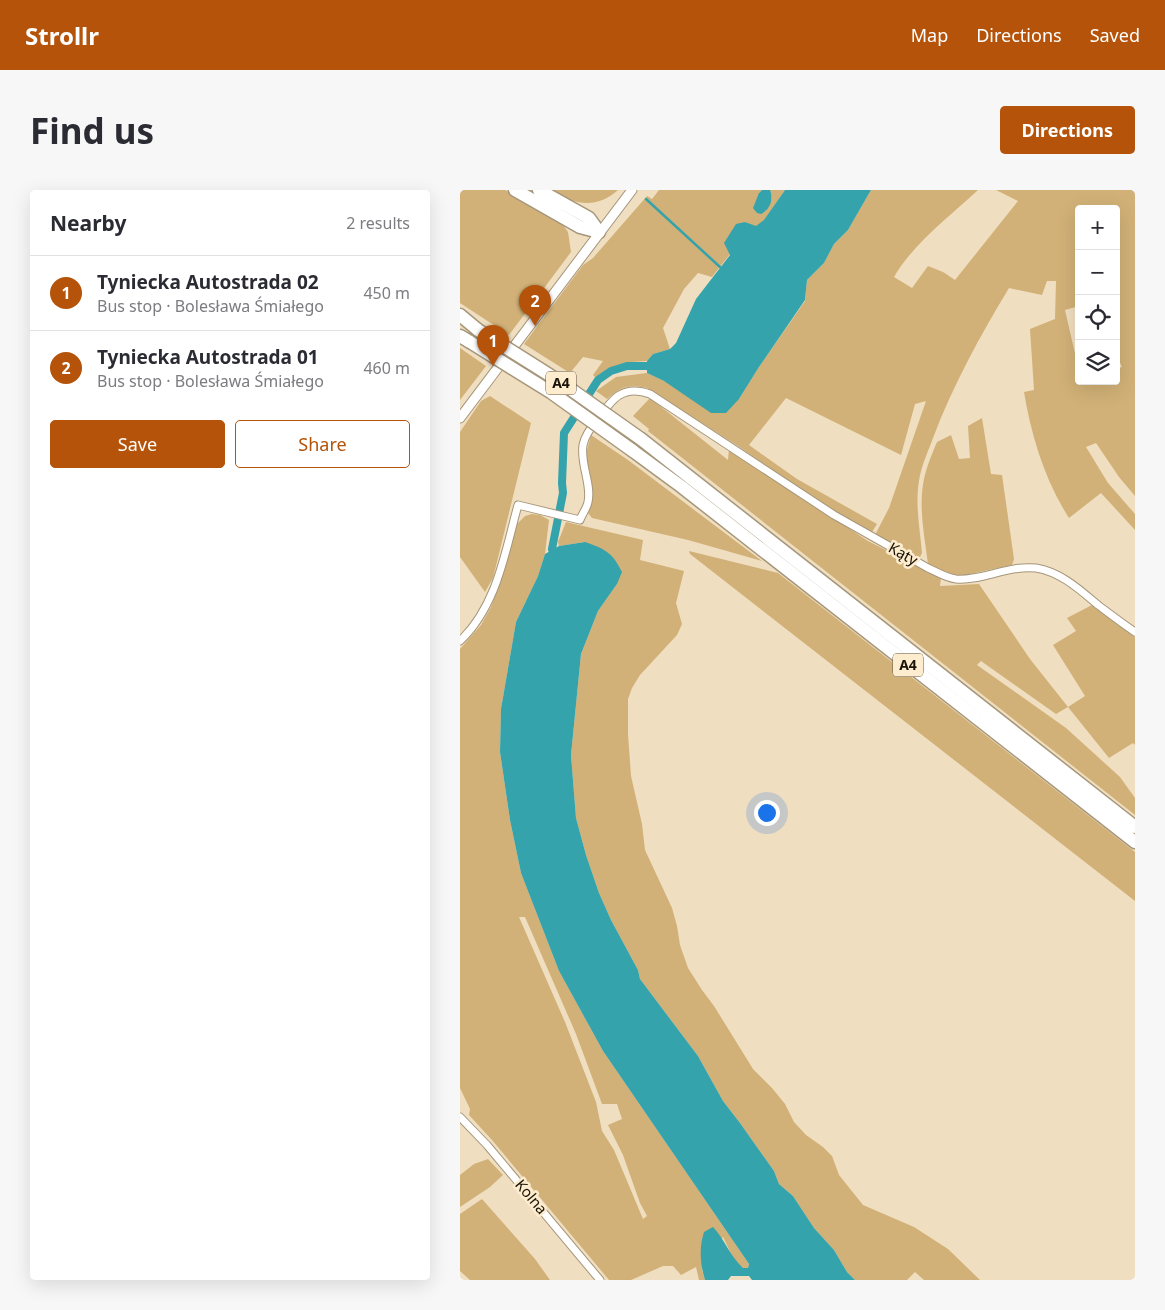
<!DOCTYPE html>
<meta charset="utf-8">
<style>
:root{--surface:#fff;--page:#f7f7f7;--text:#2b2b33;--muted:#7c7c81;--line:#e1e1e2;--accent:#b45309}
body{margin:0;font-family:"Noto Sans",sans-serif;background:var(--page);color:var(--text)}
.controls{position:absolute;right:15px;top:15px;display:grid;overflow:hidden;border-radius:5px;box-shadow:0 5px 20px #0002}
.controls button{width:45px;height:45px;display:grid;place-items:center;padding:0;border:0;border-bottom:1px solid var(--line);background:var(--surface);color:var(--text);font:25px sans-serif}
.you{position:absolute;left:306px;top:622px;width:18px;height:18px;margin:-12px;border:4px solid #fff;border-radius:50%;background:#1a73e8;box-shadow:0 0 0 8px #1a73e833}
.badge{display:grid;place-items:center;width:32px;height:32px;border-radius:50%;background:var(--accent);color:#fff;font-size:16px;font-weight:700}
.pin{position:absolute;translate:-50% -41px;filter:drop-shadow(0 1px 2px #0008)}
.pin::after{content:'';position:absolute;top:26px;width:18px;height:15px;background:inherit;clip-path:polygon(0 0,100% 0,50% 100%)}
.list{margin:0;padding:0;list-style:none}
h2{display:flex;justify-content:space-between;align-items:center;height:65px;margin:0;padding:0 20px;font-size:21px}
h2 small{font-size:16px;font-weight:400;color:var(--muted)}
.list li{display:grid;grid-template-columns:32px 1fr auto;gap:15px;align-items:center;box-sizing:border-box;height:75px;padding:0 20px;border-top:1px solid var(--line)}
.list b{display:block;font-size:19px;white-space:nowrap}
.list p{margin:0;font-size:16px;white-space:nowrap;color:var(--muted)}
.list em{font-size:16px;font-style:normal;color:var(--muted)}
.actions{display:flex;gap:10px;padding:15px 20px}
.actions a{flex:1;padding:11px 0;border:1px solid var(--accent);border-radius:5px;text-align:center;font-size:18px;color:var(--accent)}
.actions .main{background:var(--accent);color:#fff}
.icon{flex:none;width:28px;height:28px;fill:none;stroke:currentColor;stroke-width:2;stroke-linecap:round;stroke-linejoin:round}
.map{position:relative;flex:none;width:675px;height:1090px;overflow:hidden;border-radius:5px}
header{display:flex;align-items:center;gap:30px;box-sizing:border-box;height:70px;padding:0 25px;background:var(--accent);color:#fff}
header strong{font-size:24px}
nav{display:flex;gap:28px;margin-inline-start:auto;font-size:18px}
.intro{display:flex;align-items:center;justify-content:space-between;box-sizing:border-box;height:120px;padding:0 30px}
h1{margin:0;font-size:35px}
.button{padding:12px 22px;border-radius:5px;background:var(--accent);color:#fff;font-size:18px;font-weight:700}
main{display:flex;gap:30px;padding:0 30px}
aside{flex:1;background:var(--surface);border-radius:5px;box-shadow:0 5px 20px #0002}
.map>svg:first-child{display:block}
.green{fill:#d1b177;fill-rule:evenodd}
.water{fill:#34a3ac}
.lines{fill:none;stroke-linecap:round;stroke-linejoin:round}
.stream{stroke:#34a3ac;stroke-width:2.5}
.canal{stroke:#34a3ac;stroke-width:8}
.minor-casing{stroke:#a6967a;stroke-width:9}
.tertiary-casing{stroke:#a6967a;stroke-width:11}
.motorway-casing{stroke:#a6967a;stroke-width:15}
.minor{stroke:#fff;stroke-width:7}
.tertiary{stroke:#fff;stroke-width:9}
.motorway{stroke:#fff;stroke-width:12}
.motorway-bridge-casing{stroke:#a6967a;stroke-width:15;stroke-linecap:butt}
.motorway-bridge{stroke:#fff;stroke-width:12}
.labels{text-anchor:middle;stroke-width:5;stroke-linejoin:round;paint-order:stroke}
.shield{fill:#fdeccd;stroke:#5d5342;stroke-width:1}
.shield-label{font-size:14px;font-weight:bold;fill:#181207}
.street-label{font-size:15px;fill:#181207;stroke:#fdeccd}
</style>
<header>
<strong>Strollr</strong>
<nav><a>Map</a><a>Directions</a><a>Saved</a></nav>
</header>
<div class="intro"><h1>Find us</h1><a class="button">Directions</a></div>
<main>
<aside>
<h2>Nearby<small>2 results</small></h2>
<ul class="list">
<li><span class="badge">1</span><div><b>Tyniecka Autostrada 02</b><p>Bus stop · Bolesława Śmiałego</p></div><em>450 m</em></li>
<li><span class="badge">2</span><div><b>Tyniecka Autostrada 01</b><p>Bus stop · Bolesława Śmiałego</p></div><em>460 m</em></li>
</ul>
<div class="actions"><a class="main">Save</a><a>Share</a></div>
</aside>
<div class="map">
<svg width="675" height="1090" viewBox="0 0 675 1090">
<rect width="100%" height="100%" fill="#f0dec0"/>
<!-- green -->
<path class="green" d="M0,0h45l58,32v3l5,7 3,20 -62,83 -49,-32z
M88,0h70c-24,21 -45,13 -70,0z
M199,0h103l-3,3 6,19 7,-14 -2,-8h15l-21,31 -8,6 -11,-5 -15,32 -18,23 -14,-4 -14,16 -21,39 7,21 -17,5 -6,7c-23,1 -32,3 -51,17l-3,-3 10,-14 -20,-4 -13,16 -46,-29 59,-79 10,-7 54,-62 5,3z
M411,0h107c-28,26 -65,54 -84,87l18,11 16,-22 15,6 12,8 63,-79 -22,-11h139v306l-16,-19 -23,-34 -10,4 22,36 27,31v16l-34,-37 -32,25c-24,-37 -38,-83 -45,-126l10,-2 -4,-61 25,-10 1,-38h-9l-5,14 -33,-7c-29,48 -56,97 -76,150 -5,14 -12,28 -14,43 -4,23 1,49 3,72l-2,4 -4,1 -41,-23 14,-27 37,-107 -11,3 -14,51 -115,-57 -37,47 48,34 80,45 -5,8 -43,-23 -91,-63 -91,-58c-18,-4 -26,-2 -40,11l-11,-8 20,-14 31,-4 17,8 75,18 20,-32 46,-66 2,-21 17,-17 10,-19 14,-14zM619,19h37v145l6,13 -6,2v12h-37v-10l-14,-61 14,-4z
M0,158l26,18 -26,34z
M30,206l41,27 -38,155 -8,14 -25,-35v-125l21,-31z
M190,208l78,62 1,-11 139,92 73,37 -1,8 39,-2 51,75 38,48 17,-11 -32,-51 23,-14 -9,-13 25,-13 43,32v108l-2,-2 -24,15 -41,-51 -12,7 -75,-53 -4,4 89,63 54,49 15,21v17l-487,-384 1,-2 -16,-13z
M522,228l9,56 11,1 12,84 -2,6 -52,11 -15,-4 -17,-8c-4,-31 -11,-63 -2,-93 3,-10 7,-20 11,-29l14,-7 8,24 11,-1 -2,-32z
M131,245l37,25 134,101 -74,-21 -96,-22 -4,-5 4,-15v-15l-5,-22v-11z
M72,324l8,1 9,5 -4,34 -7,22 -22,46 -15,87 -1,43 10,68 11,53 38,98 44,80 146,213 -1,4h-5l-9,-8 -11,-23 -21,33 3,10h-6l-3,-13 -15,8 -8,-9h-10l-32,14h-22l-117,-140 -23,-25 1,-6 -10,-21v-439l21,-24 10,-18 9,-25 15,-56 10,-10zM59,727h6l51,117 26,70h15l5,15 -14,6 15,30 17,48 7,13 -4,3 -29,-69 -12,-19 -6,-29 -31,-80z
M106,332l77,18 -3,20 44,11 -8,32 6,21 -5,11 -37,40 -8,13 -4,11v35l3,42 11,48 3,26 27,58 5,18 3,19 8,23 14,22 12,16 39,63 19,19 13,16 9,18 12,13 17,12 9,9 7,19 24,30 51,22 34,22 32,31h-56l-9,-8 -8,8h-52l-8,-8 -13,-22 -20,-22 -21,-32 -14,-12 -5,-13 -34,-48 -17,-22 -25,-45 -58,-77 -2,-9 -27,-50 -12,-27 -13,-38 -10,-37 -5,-63 10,-101 17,-43 19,-27 -32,-42 -26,4 -1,-4z
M229,361l89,22 357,279v49l-445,-347z
M28,969l15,16 -13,12 -30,20v-32l14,-11z
M22,1009l53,60 15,21h-80l-10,-9v-57z"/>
<!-- water -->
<path class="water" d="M302,0h8c4,9 0,20 -9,24l-4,-1 -4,-5 6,-15z
M325,0h86l-23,40 -14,14 -10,19 -17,17 -2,20 -46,67 -20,32 -13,14h-15l-47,-32 -17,-8v-12l6,-7 17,-5 6,-6 20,-44 34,-44 -6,-12 12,-19 9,-2 11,4 8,-6z
M125,352c20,7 27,10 37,30l-5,12 -19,27 -17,43 -10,101 5,63 10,37 13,38 12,27 27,50 2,9 58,77 25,45 17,22 34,48 5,13 14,12 21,32 20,22 13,22 8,8h-103l-3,-4h-18l-3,4h-23c-5,-16 -6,-33 -1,-48l9,-5c13,14 16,28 30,41h5l1,-4 -146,-213 -44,-80 -38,-98 -11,-53 -10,-68 1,-43 15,-87 22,-46 7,-22 14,-8z"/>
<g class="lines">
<!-- stream -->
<path class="stream" d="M186,9l74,68"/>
<!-- canal -->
<path class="canal" d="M92,359l11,-56 -1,-10 2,-50 34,-53 13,-9 16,-5h21"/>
<defs>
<path id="minor" d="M0,451c37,-35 45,-89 58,-136l62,15c2,-6 7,-12 8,-18 4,-18 -8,-37 -5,-57 2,-10 8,-18 15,-26 14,-20 25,-35 52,-25l184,121 94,53c9,4 18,10 28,11 26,2 52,-14 80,-11 25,4 44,22 62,37 12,9 25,19 37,27
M0,927l27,28 113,135"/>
<path id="tertiary" d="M0,228l172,-228"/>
<path id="motorway" d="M55,0l65,37 19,5
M79,0l50,28 10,14
M0,125l18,15
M0,146l10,6
M181,249l494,388
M173,261l49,36 453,355"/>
</defs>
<!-- minor casing -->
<use href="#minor" class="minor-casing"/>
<!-- tertiary casing -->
<use href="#tertiary" class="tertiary-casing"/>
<!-- motorway casing -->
<use href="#motorway" class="motorway-casing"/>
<!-- minor -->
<use href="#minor" class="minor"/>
<!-- tertiary -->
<use href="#tertiary" class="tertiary"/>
<!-- motorway -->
<use href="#motorway" class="motorway"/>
<defs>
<path id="motorway-bridge" d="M18,140l81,51 82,58
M10,152l82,51 81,58"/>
</defs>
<!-- motorway-bridge casing -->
<use href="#motorway-bridge" class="motorway-bridge-casing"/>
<!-- motorway-bridge -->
<use href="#motorway-bridge" class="motorway-bridge"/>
</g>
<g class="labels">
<!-- shield labels -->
<g class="shield">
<rect x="86" y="181.5" width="30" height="23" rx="4"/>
<rect x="433" y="463.5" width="30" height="23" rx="4"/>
</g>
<g class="shield-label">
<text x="101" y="198">A4</text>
<text x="448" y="480">A4</text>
</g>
<!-- street labels -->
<g class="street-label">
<text transform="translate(443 364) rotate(29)" y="5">Kąty</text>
<text transform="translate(71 1007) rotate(50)" y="5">Kolna</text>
</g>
</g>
</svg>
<div class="controls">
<button>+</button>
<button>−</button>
<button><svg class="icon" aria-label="locate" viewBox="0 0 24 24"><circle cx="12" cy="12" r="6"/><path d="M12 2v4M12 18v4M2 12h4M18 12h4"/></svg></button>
<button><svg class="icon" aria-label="layers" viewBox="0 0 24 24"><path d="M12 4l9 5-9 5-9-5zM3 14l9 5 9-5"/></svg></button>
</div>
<div class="you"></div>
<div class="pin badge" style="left:33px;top:176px">1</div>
<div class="pin badge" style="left:75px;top:136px">2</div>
</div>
</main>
